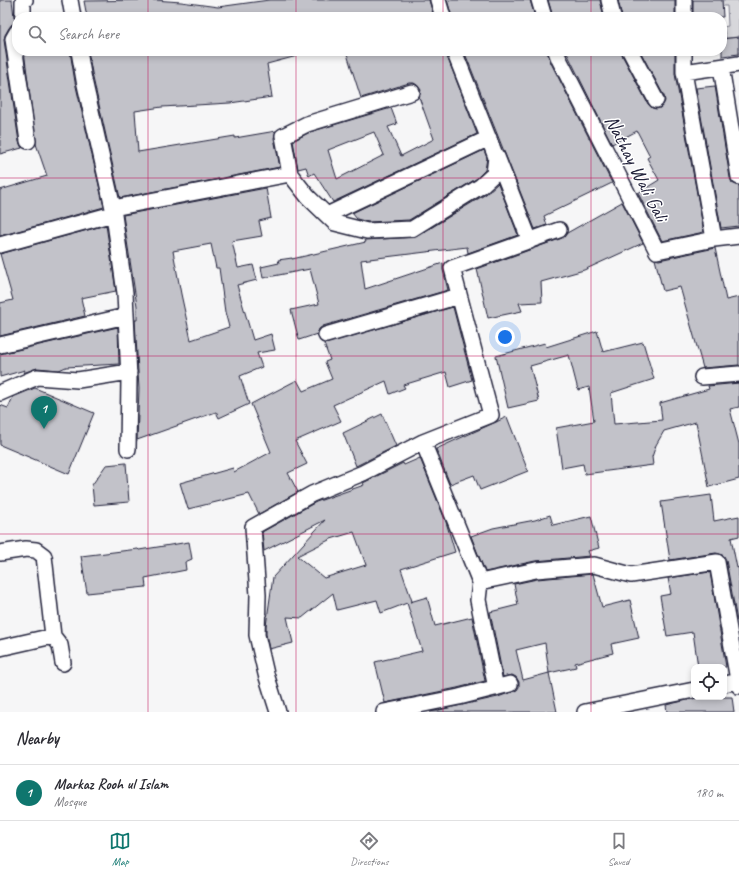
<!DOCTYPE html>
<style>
:root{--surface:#fff;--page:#f2f2f3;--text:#2b2b33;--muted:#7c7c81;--line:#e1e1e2;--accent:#0f766e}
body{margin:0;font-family:Caveat,sans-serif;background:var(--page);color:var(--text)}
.controls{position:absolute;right:12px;bottom:12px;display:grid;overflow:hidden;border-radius:8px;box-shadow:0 2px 6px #0003}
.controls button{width:36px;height:36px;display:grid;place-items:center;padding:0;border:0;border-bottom:1px solid var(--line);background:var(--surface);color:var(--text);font:20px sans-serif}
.you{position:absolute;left:505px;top:337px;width:14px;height:14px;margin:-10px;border:3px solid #fff;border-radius:50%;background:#1a73e8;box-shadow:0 0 0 6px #1a73e833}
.badge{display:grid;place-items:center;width:26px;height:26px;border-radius:50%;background:var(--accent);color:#fff;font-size:13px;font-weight:700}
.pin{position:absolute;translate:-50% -33px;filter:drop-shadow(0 1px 2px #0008)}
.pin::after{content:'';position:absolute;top:21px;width:14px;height:12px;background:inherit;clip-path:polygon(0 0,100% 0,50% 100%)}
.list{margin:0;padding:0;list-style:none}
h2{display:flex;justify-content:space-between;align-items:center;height:52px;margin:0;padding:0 16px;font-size:17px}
h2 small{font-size:13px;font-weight:400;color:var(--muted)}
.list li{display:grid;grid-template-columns:26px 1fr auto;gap:12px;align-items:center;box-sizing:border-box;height:56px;padding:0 16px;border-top:1px solid var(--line)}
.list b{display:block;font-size:15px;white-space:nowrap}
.list p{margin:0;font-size:13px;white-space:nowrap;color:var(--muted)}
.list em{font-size:13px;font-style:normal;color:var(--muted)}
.icon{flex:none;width:22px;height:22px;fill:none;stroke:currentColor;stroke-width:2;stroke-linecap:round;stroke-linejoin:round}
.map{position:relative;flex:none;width:739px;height:712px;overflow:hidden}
.search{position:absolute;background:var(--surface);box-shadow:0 2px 6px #0003;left:12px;right:12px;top:12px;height:44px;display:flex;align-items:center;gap:10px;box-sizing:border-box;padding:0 14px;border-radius:16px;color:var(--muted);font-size:15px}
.sheet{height:108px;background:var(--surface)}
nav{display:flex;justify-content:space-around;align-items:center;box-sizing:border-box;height:56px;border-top:1px solid var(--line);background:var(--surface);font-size:11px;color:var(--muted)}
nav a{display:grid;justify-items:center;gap:2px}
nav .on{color:var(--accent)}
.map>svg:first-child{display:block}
.grass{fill:#d7d7db;stroke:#7c7c8b}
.building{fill:#c2c2c9;stroke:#22223b;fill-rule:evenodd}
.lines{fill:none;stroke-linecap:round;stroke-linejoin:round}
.minor-casing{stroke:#22223b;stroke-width:18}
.minor{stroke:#fff;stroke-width:15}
.grid{fill:none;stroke:#c2185b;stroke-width:1;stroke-opacity:0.55}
.labels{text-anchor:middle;stroke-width:3;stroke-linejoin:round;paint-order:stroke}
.street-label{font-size:20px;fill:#22223b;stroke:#fff}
</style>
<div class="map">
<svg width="739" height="712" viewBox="0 0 739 712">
<rect width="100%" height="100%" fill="#f6f6f7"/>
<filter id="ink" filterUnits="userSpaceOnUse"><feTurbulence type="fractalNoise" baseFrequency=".025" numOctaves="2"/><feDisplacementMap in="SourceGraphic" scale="8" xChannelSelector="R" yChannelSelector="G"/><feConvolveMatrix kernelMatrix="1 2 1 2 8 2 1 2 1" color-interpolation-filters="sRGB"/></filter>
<g filter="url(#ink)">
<!-- grass -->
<path class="grass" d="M722,0h17v37l-13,1 -3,-11 5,-1 -1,-20h-5z"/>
<!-- building -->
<path class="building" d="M0,0h12l2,17 3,6 -5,1 -3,4 -4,7 -1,5 15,102 3,6 -22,6z
M154,0l27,2 37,5 51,-7h160l5,17h-347l-3,-16z
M447,0h83l5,17h-83z
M548,0h52l4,17h-51z
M618,0h57v17h-53z
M693,0h29l1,17h-30z
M739,37v17l-17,2v-17z
M24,51h46l5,31 29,125 -104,29v-46l47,-14 -11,-32z
M88,51h209v5l-30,8 5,33 -42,6 -68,4 -27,4 3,41 97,-16v2l41,-7 -2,7 6,29 -160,31 -27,-120z
M346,51h99l32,83 -144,68 -19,-29 -5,3 -3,-9 -8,2 -5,-28 17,-9 81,-24 6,16 -9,3 13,29 33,-17 -15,-42 2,-7 -3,-4 -4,-3h-5l-48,15zM374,132l10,23 -47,24 -9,-29z
M464,51h83l4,12 61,120 -68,33 3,9 -12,4z
M566,51h55l1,4 26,49 4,4 4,1 4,-1 3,-3 2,-4 -1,-5 -24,-45h35v23l29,158 -42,9 -24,-48 21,-13 -12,-22 3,-2 -13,-25 -25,13z
M715,86l15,92 2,5 7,3v40l-18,2 -25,-140z
M484,150l3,8 -2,12 -9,9 -67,41 -41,2 -11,-3 -5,-6z
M498,183l20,52 -50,18 -1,-6 -106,13 4,29 78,-26v7l5,20 -125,36 -4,3 -2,5 -18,6 -8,-30 28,-6 -9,-35 -47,9 -2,-11 18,-4 -1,-3 14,-2v1l74,-17 -1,-2 51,-3 70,-43z
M266,188l5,30 -12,3 3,15 -30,5 6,27 15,-3 4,15 -20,5 16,55 18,-6 4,16 -18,3 5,14 -22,9 9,28 -30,14 -3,-6 -79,28 2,-51 -4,-69h2v-14l-14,-91zM211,244l5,24h3l6,44 4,15 -38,13 -10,-46 -8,-43z
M622,202l21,41 -59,27 -43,12 1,20 -23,1 3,8 -34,7 -11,-49 85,-31 5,-5z
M106,225l10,66 -35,7 4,18 -85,20v-33l13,-3 -13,-46z
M715,248l11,52 13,-3v68l-36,3 -23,-81 -17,4 -8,-32 4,1z
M453,307l19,73 -22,7 -4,-15 -43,13 2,3 -15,6 -4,-13 -53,24 8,16 -46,20 12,23 -19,9 10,19 -39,22 -10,-20 -61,15 -8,-26 53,-15 1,4 37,-20 -20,-48 46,-24 6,11 29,-12 -7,-17 5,-2 -6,-16z
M118,327l1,37 -53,3 -7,3 -22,-2 -14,5 2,-3 -25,7v-23z
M597,331l6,21 40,-10 11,37 -43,14 3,31 48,-4 -2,-17 49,-14 -1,-3 31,-3v24l-9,2 9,35v35l-30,8 -13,-65 -32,9 -8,14 -4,12 1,8 -68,9 -2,-10 -21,4 -6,-40 38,-7 -5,-34 -11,3 -9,-35 -39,11 9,35 -31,7 -12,-52 49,-13 1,4z
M35,388l59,25 -25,61 -69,-29v-40l8,3 5,-11z
M382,414l14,32 -40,20 -13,-33z
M507,417l21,54 -48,19 -6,-15 -24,9 -14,-35z
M420,458l26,64 9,30 -54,17 11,32 -2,1 17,-5 8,29 37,-9 13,64 -28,7 -72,15 -10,-41 47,-11 -15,-48 -26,10 -4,-13 -40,10 -4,-17 -31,25 -15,-1 6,26 -24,6 -3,-15v-8l7,-49 52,-57 -61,31 -2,-19 54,-30 48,-17 -1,-2 40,-20 1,2zM354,532l12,33 -42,13 -27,-22 34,-17z
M126,463l3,39 -35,3 -2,-20 14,-20z
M711,495l3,26 25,-5v20l-8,2 6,30 2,-1v53l-2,1 -11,-61 -2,-4 -4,-2 -4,-1 -46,7 -9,-58z
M550,515l3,10 38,-9 8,32 -11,3 2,5 -55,5 -50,11 -14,-36 22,-8 42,-8z
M189,542l3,17 -7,3 1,8 -41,8 1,9 -59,6 -6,-37 57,-7 1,1z
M710,572l16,95h-28l-5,-35 -26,4 -7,-40 11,-2 -3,-16z
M593,574l9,33 28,-7 9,38 -28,6 2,9 -38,10 1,4 -27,6 8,39h-127l68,-15 19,-7 2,-3v-5l-3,-5 -4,-2 -9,2 -13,-65 28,-7 -4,-21 23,-5zM545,643l4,30 -26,7 -7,-30z
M700,697h32l2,15h-67l-1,-7z"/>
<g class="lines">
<defs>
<path id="minor" d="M70,0l3,17
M438,0l5,17
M539,0l5,17
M609,0l4,17
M684,0v17
M23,17v-16l2,-1
M17,32l-4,7 15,102
M79,51l5,29 29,128 12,85 4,85 -1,71
M556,51l3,8 98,192 57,-12 25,-3
M630,51l26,49
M684,51v21
M721,67l18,110
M497,157l33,84
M290,174l-7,-38 24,-12 105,-32
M113,208l177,-34 18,23 27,26 32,8 45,-2 69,-43 13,-12 2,-17 -42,-106
M327,215l162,-77
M714,239l-30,-167 55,-8
M0,245l113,-31
M326,335l133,-39
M0,345l126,-29
M702,377l37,-3
M0,393l37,-16 41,3 51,-8
M423,442l57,140 56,-12 58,-5 37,10 86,-13 22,124
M0,553l26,-4 10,1 8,6 9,80 7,9 3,18
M480,582l-2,18 18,88
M0,648l53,-12
M724,684l14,-3
M278,712l-12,-38 -9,-39 1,-40 -5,-68 59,-33 51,-21 60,-31 68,-27 -39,-147 107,-38
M384,712l75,-15 51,-13
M585,712l109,-22"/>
</defs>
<!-- minor casing -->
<use href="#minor" class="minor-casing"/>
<!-- minor -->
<use href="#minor" class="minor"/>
</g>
</g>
<!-- grid -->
<path class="grid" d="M148,0v17M296,0v17M443,0v17M591,0v17M148,51v661M296,51v661M443,51v661M591,51v661M0,178h739M0,356h739M0,534h739"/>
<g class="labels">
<!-- street labels -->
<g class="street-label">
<text transform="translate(637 168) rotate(63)" y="7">Nathay Wali Gali</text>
</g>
</g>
</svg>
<div class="controls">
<button><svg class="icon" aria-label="locate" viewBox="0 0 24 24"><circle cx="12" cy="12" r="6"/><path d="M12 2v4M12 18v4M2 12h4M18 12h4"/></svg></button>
</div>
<div class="you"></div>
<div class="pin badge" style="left:44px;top:429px">1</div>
<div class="search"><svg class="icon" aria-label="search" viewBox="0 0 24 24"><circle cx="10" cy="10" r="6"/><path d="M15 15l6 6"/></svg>Search here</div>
</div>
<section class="sheet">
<h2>Nearby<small></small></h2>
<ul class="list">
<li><span class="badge">1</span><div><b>Markaz Rooh ul Islam</b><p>Mosque</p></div><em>180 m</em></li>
</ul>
</section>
<nav>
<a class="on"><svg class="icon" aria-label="map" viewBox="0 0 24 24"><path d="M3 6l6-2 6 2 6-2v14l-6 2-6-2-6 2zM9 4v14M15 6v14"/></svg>Map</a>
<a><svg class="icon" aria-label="directions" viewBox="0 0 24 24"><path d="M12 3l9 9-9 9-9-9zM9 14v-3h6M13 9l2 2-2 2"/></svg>Directions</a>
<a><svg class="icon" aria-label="saved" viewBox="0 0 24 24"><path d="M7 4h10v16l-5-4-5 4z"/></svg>Saved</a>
</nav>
